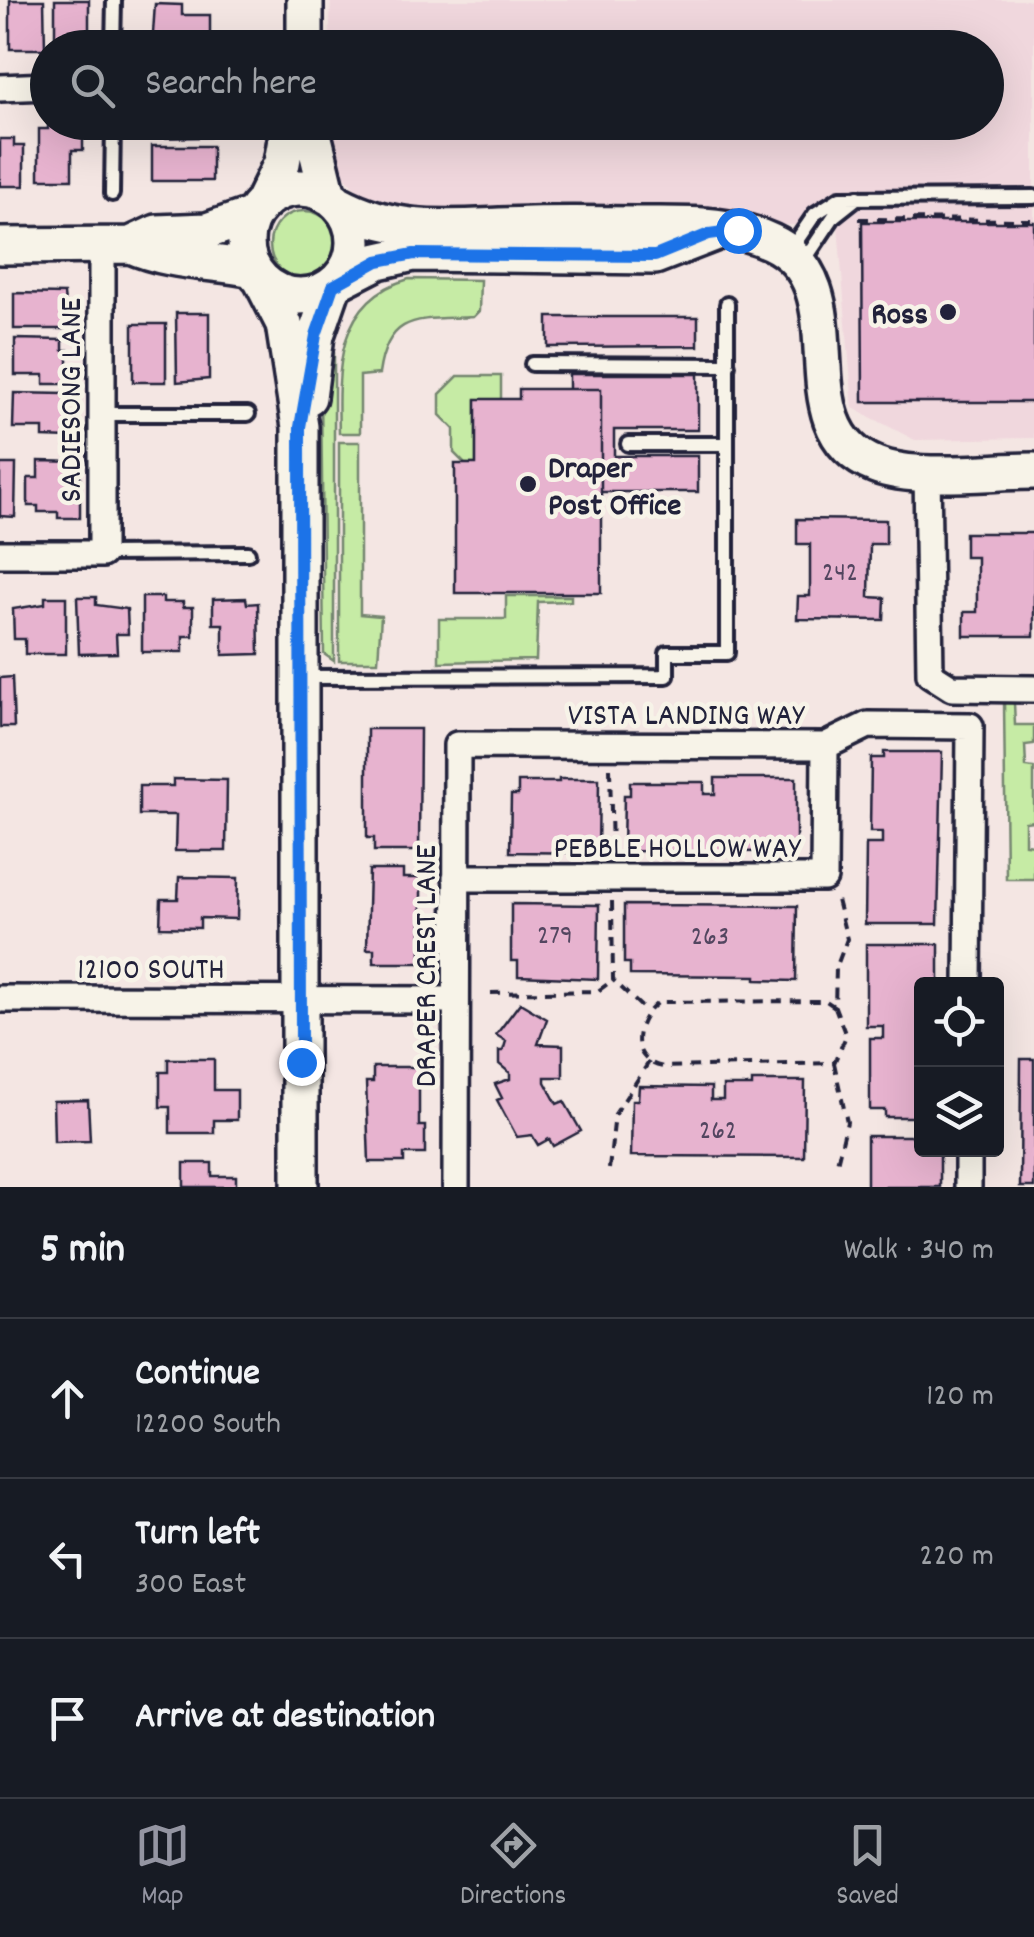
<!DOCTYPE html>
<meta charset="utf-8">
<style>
:root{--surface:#171b24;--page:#242831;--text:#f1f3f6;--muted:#9ea1a6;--line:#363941;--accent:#9495a2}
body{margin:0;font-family:Dekko,sans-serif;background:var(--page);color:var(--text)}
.controls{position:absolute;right:30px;bottom:30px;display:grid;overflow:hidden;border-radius:10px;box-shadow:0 10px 40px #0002}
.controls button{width:90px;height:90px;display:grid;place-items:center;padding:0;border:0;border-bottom:2px solid var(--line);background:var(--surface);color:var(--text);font:50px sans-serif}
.stop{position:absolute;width:30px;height:30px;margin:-22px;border:8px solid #1a73e8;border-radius:50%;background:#fff}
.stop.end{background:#1a73e8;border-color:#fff;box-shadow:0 2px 10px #0008}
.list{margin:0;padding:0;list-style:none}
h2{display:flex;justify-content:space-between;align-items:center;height:130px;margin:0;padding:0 40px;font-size:42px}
h2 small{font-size:32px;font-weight:400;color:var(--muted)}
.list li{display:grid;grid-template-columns:65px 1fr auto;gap:30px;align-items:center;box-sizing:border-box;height:160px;padding:0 40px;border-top:2px solid var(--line)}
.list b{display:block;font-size:38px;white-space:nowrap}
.list p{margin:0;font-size:32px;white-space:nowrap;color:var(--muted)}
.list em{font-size:32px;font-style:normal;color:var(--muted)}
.icon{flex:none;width:55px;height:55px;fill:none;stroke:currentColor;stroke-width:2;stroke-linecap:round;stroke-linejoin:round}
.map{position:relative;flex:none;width:1034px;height:1187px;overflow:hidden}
.search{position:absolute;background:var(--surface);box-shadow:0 10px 40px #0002;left:30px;right:30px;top:30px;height:110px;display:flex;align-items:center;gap:25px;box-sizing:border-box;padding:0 35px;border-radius:55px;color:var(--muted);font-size:38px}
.sheet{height:610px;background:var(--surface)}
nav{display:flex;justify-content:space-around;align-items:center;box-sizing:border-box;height:140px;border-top:2px solid var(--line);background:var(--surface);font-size:28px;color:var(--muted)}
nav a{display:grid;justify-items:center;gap:5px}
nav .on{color:var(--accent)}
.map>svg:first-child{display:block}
.built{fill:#f0d7dd}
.green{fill:#c6eba5;stroke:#748670;stroke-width:2.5}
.building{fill:#e7b3cf;stroke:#22223b;stroke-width:2.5}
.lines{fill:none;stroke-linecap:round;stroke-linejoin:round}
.lane-casing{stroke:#22223b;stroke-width:20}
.street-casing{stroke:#22223b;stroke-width:32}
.secondary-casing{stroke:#22223b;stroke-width:42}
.path{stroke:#22223b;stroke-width:4;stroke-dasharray:10 8;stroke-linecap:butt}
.lane{stroke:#f7f3e8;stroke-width:12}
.street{stroke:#f7f3e8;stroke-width:25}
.secondary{stroke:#f7f3e8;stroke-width:35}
.route{stroke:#1a73e8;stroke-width:12}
.poi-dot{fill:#22223b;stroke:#f7f3e8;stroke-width:4}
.labels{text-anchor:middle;stroke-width:9;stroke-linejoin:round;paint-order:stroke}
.number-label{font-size:28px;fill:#534660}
.poi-label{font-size:32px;font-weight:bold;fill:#22223b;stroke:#f7f3e8;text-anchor:end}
.street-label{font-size:32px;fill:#22223b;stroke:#f7f3e8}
</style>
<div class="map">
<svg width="1034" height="1187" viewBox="0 0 1034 1187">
<rect width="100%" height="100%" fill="#f4e6e3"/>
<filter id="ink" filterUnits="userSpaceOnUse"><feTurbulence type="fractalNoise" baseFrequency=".01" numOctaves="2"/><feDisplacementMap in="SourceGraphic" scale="20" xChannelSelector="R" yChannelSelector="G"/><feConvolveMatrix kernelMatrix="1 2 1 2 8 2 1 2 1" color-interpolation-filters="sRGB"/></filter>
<g filter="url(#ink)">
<!-- built -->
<path class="built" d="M331,0h703v438l-119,2 -62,-32 -15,-182 -458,-9 -55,-64 1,-31h660v-74l-657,-1z"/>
<!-- green -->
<path class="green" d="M270 245a34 34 0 1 1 68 0a34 34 0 1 1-68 0Z
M409,279l71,1 -1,31 -6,6c-52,3 -85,-6 -94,57l-19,2v57h-21c-2,-62 -3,-134 70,-154z
M329,351l5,2v308l-10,-7 -3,-263z
M458,376h43v23l-25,1v64h-11l-11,-11v-24l-14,-14v-21z
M339,442h21v172l21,2 -3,45h-39z
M506,596h65v5l-33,1 -2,58 -97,2v-43h67z
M1004,701l10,2 1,22h19v19l-9,1 1,22 8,1v53l-9,1v22l9,1v34h-28z"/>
<!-- building -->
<path class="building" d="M10,0h34l1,49h-35z
M55,0h34v46l-15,2v-7l-19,-1z
M155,4l27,1v10h28v33h-58z
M151,122h58v15l-58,1z
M368,122h356v6h-356z
M48,124l35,3v23h-11v29h-33v-50h9z
M0,139h14v7h10v40h-24z
M152,146h60v35h-60z
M862,222h172v180h-171z
M14,293l50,1 4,35h-54z
M176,313h33v66l-32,3z
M548,317h150v29l-150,1z
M133,324h33v58h-33z
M15,339l48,1v10h5v34h-24v-9h-29z
M569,374h129v56h-84v26h84v36h-97v-103h-32z
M519,389h82v204h-146v-129h21v-65h43z
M14,393l51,1 4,44 -26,-1v-9h-30z
M38,461l42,1v56h-22v-6h-20v-6h-10v-28h10z
M0,464h16l-1,53 -15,-1z
M797,519l89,1v24h-16l-1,53 16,1 -1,22 -87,-1 1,-23h12v-52h-13z
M965,533h69v103h-70v-24h13v-55h-12z
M45,597h21v57h-41v-15h-11l-1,-30 32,-5z
M77,597h19v8l31,4 1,25h-12l1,19 -38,1z
M142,597h21v5h20v5h10v29h-10v16h-41z
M246,598l1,6 11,-1 1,51 -36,1v-31h-10v-25z
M12,677l2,50h-14v-49z
M367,729h53l-1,122h-45v-13h-7z
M884,752h58l-4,172h-73l1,-80h16v-12h-12l1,-74h13z
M715,778h81v74l-173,-1 1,-56h6v-13h74v12h11z
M173,779l54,1 -1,71h-51l1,-36h-37v-29h34z
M559,779h40l-1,74 -88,-1 1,-57h7v-13h41z
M369,870h34v8h18v85h-47v-14h-7z
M179,877l59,1 -1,41 -37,-1v10l-40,-1 1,-28h17z
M511,904l88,1 -1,74 -80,-3v-15h-7z
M624,905l173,1 -1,75 -40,-1v-4l-126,-1v-12h-6z
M866,944h73v40h-17v133h-37v-7h-15v-72h13v-12h-17z
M520,1003l27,16 -9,25 25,1v32h-18v5l12,22 7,-3 17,30 -28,15 -4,-7 -11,6 -6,-10 -15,2 -20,-37 5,-2 -7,-14 15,-5v-6l-11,-9v-13h4l3,-10 -10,-6z
M168,1059h46v31h23v30h-23v13h-44v-26h-10v-35h8z
M1021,1059h13v128h-14z
M373,1067h46v59h6v28h-21v8h-35l-3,-80h7z
M752,1081h53l-1,76 -173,-1 1,-56h6l1,-14 72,1v13h12v-14h29z
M88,1100l2,41 -36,1 -1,-41z
M867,1136h55v14h18v37h-73z
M184,1163h28v13h24v11h-52z"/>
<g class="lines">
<defs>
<path id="lane" d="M113,48l1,-48
M112,194l1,-72
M789,252l26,-38 25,-16 194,-1
M804,261l30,-45 24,-19
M532,364l196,1
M102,414h146
M628,444h99
M102,554l146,-1
M302,677l365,-1v-23h60v-349"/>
<path id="street" d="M0,88l48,-2
M927,471l3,203 22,14 82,1
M0,554h102v-307
M456,878h368l1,-132
M0,999l456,1
M456,1187l1,-442 368,1 43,-21 102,1 -2,258
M968,1187v-37"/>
<path id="secondary" d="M305,0v48
M310,122l18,74
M246 242a54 54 0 1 1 108 0a54 54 0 1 1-108 0Z
M262,204l20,-41 7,-41
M339,204c63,34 123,22 192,21 40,-1 81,0 121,0 41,0 81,-1 119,17 94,44 8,185 105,223 40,16 113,6 158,6
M131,245c38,17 82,16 122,24
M0,246l131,-1 26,-12 50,-2 46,-16
M262,281l22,43 16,103v760
M339,281l39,-20 36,-8 241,3 62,-24
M308,397l8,-62 17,-49"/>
</defs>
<!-- lane casing -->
<use href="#lane" class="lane-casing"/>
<!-- street casing -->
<use href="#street" class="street-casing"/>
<!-- secondary casing -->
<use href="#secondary" class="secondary-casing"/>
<!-- path -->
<path class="path" d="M344,132l399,1
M859,219l175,1
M610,768l2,85
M612,901l1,79 33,31
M491,993l107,-2 15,-11
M835,1007l-9,-6 -167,1c-24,17 -33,58 4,65l171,-4 12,-27 -11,-29 1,-39 11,-29 -10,-39
M834,1063l13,59 -11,45
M609,1169l6,-55 34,-52"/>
<!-- lane -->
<use href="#lane" class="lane"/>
<!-- street -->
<use href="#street" class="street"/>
<!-- secondary -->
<use href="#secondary" class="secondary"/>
</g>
</g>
<g class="lines" filter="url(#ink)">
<!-- route -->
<path class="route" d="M301,1062l-1,-635 16,-92 17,-49 45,-25 36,-7 241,2 54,-22 29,-4"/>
</g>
<!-- markers -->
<g class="poi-dot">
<circle cx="948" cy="312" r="10"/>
<circle cx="528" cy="484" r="10"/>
</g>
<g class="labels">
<!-- number labels -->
<g class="number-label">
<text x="840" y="580">242</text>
<text x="555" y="943">279</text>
<text x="710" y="944">263</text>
<text x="718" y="1138">262</text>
</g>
<!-- poi labels -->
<g class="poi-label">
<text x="928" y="323">Ross</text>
<text x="548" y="477" text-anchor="start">Draper<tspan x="548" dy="37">Post Office</tspan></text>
</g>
<!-- street labels -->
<g class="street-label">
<text transform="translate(69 400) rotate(-90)" y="11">SADIESONG LANE</text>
<text x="686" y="724">VISTA LANDING WAY</text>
<text x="677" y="857">PEBBLE HOLLOW WAY</text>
<text transform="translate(424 966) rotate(-90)" y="11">DRAPER CREST LANE</text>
<text x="151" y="978">12100 SOUTH</text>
</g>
</g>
</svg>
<div class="controls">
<button><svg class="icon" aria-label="locate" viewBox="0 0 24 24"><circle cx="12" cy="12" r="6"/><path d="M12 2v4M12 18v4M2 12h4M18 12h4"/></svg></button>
<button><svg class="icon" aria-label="layers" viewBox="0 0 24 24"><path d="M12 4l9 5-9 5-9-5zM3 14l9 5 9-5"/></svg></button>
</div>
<div class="stop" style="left:738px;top:230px"></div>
<div class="stop end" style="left:301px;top:1062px"></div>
<div class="search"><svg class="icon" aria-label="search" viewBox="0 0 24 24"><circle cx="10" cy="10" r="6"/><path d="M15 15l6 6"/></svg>Search here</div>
</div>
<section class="sheet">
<h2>5 min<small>Walk · 340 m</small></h2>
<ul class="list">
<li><svg class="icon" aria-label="ahead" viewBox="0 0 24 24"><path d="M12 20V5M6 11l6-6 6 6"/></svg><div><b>Continue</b><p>12200 South</p></div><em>120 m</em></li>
<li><svg class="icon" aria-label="left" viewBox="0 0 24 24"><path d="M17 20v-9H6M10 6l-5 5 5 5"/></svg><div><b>Turn left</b><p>300 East</p></div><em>220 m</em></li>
<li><svg class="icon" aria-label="arrive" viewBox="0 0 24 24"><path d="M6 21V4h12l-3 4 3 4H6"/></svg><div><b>Arrive at destination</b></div></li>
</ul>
</section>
<nav>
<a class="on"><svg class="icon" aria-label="map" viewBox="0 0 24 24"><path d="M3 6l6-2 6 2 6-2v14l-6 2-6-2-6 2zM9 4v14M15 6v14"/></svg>Map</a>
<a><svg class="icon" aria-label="directions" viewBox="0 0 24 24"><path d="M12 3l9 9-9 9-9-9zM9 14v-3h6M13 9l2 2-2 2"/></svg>Directions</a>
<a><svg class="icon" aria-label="saved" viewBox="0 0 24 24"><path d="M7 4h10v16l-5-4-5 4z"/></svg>Saved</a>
</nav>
